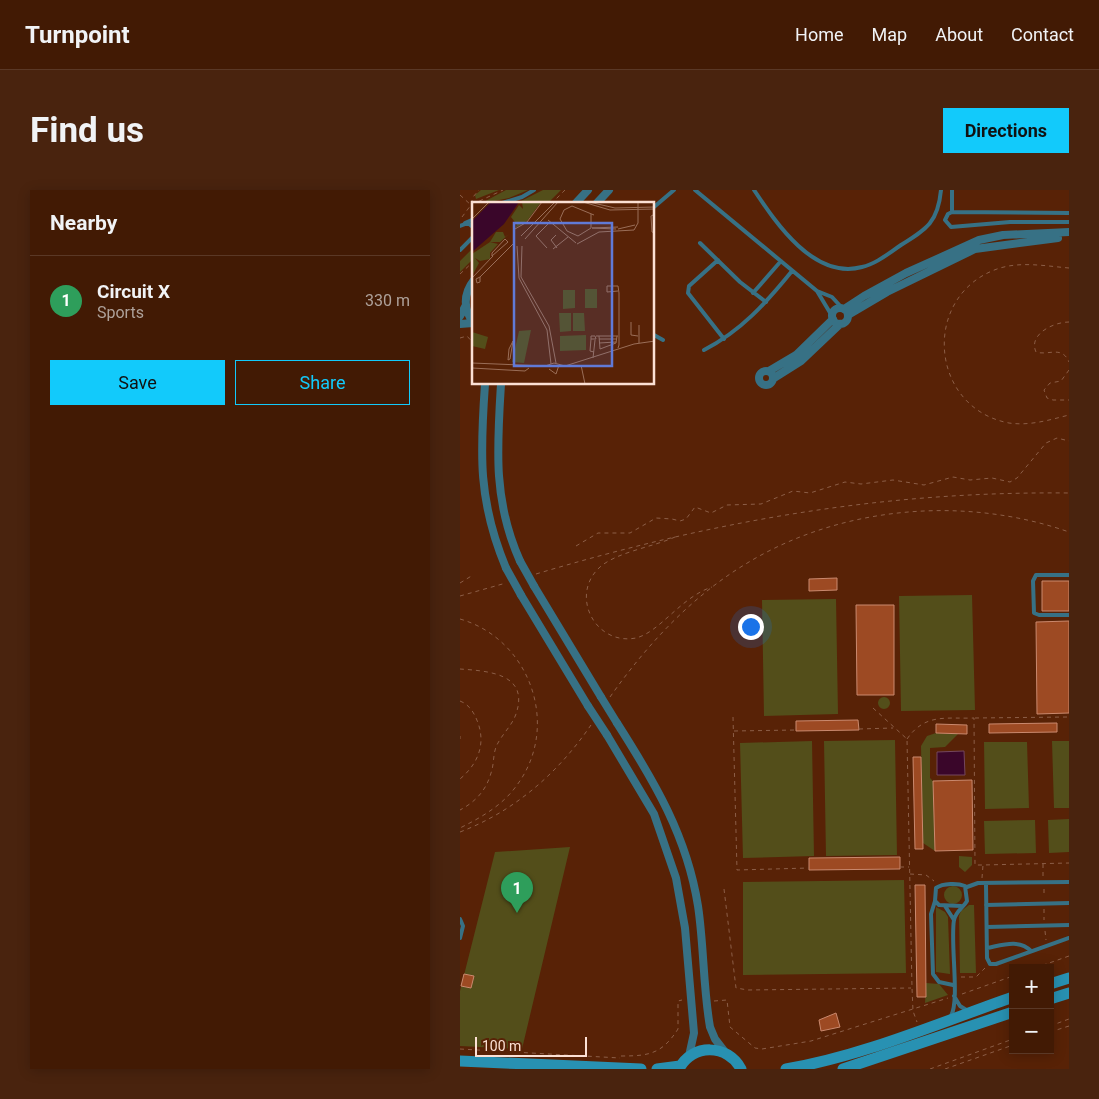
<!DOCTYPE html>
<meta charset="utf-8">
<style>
:root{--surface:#421a04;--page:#49230e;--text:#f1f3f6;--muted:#aea19a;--line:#5a3826;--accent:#12cafb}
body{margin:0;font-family:Roboto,sans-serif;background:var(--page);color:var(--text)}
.controls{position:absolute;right:15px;bottom:15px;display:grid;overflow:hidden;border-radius:0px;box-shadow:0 2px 12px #0003}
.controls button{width:45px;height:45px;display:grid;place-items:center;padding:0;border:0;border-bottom:1px solid var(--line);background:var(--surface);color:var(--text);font:25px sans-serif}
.scale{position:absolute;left:15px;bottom:12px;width:112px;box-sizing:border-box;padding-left:5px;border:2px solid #fce0d4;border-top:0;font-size:14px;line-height:18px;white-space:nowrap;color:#fce0d4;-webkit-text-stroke:4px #582206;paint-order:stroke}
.you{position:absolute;left:290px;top:436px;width:18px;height:18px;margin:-12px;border:4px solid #fff;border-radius:50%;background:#1a73e8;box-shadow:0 0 0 8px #1a73e833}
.badge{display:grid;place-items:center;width:32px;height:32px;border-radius:50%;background:var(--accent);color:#fff;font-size:16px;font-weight:700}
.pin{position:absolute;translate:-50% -41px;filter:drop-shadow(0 1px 2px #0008)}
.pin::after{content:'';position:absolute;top:26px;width:18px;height:15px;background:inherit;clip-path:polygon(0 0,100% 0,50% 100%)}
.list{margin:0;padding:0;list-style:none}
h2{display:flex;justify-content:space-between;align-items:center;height:65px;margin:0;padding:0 20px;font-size:21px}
h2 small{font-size:16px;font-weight:400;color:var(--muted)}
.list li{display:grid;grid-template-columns:32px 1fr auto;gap:15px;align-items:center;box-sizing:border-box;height:90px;padding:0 20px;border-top:1px solid var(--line)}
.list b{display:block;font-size:19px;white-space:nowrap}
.list p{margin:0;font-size:16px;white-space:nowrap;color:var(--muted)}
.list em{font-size:16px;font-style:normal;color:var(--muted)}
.actions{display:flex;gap:10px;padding:15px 20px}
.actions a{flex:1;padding:11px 0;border:1px solid var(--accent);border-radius:0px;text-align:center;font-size:18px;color:var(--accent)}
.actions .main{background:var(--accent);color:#111}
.map{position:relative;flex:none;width:609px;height:879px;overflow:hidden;border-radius:0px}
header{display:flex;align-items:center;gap:30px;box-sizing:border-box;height:70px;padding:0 25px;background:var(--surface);border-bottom:1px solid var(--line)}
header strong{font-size:24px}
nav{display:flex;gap:28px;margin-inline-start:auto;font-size:18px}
.intro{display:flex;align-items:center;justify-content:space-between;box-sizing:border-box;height:120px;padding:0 30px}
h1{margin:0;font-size:35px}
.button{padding:12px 22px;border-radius:0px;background:var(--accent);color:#111;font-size:18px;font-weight:700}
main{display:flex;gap:30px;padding:0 30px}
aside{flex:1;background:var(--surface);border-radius:0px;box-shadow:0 2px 12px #0003}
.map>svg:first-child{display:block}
.green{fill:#534e1a}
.water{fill:#3a062a;stroke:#74475d}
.building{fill:#9d4a23;stroke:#ca896e}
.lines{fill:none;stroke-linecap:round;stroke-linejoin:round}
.path{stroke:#8c5e47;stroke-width:1;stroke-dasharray:4 4;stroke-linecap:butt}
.service{stroke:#377185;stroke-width:4}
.minor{stroke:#377185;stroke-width:8}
.secondary{stroke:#2891b2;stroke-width:11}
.minor-bridge{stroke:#377185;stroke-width:8}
.inset-road{fill:none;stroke:#9a6e58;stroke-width:1}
.view{fill:#607ad7;fill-opacity:0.15;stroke:#607ad7;stroke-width:2.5}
.inset-edge{fill:none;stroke:#fce0d4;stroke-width:2.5}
</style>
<header>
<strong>Turnpoint</strong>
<nav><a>Home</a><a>Map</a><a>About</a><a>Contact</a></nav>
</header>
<div class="intro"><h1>Find us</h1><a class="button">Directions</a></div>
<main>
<aside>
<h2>Nearby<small></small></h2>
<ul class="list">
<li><span class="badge" style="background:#2e9e5b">1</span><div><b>Circuit X</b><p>Sports</p></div><em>330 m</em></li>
</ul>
<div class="actions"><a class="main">Save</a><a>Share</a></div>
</aside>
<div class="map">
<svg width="609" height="879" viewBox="0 0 609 879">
<rect width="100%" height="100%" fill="#582206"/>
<!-- green -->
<path class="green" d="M21,0h18l-23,9 -1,-4z
M46,0h22l-19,8 -29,6z
M83,0h18l-14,14h-32z
M14,57v11l-14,14v-11z
M512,405l3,115 -74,1 -2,-115z
M376,409l2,115 -74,2 -2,-116z
M418 513a6 6 0 1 1 12 0a6 6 0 1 1-12 0Z
M476,543l22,1 -13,13 -15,1v30l3,3 2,70 -12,-8 -2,-97 6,-10z
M435,550l2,115 -71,1 -2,-115z
M352,551l2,115 -71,2 -3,-115z
M592,551h17v67h-15z
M524,552h43l2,66 -44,1z
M609,629v33l-20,1 -1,-33z
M575,630l1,33 -51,1 -1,-33z
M110,657l-48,202 -62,-3v-55l35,-139z
M499,666l13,1v8l-7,7 -6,-5z
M444,690l2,93 -163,2v-93z
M484 705a9 9 0 1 1 18 0a9 9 0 1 1-18 0Z
M509,715h5l2,68h-16l-1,-57 2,-5z
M476,717l9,5 3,5 2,57 -14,-2z
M466,793l13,1 9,11 -23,8z"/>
<!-- water -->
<path class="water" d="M504,561l1,24h-28v-23z"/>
<!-- building -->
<path class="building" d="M377,388v12l-28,1v-12z
M582,391h27v30h-27z
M396,415h38v90h-37z
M609,431v92l-32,1 -1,-92z
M398,530l1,10 -63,1v-10z
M597,533v9l-68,1v-9z
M476,534l31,1v9l-31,-1z
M453,567h8l2,92h-8z
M512,590l1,70 -38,1 -2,-70z
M440,667v12l-91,1v-12z
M455,695h10l1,112h-9z
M4,784l10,2 -3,12 -10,-2z
M376,823l4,14 -19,4 -2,-11z"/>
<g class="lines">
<!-- path -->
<path class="path" d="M0,5l11,10 2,-8 6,-7
M91,14l14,-14
M2,27l9,-12 32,-15
M609,78c-24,-2 -49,-7 -72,1 -76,27 -68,139 12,154 21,3 40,-3 60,-8
M0,84l14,-13
M609,132c-15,0 -41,12 -33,30 12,4 26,-7 33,10
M0,148l7,-2 7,8
M609,180l-8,11 -11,2 -6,7 3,8 6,2h16
M215,347c-22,10 -58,15 -75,30 -31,28 -5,79 36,71 24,-6 45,-41 76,-51
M116,356l22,-13h32l26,-15 16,1 8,2 6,-2 9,-12 16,6 16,-8 34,-1 32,-13 17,2 35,-11 16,2 32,-4 31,5 29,-8 17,3 22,-2 18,4 7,-4 29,-35 11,-5 12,3
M76,384c177,-53 347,-83 533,-81
M0,393l13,-8
M0,406l46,-13
M0,429c70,20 101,107 57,166 -14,20 -35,32 -57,43
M0,479c27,2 70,4 56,45 -4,12 -15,21 -20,33 -3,8 -2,18 -5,26 -5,18 -16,29 -31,37
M150,507c36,-51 80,-99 134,-132 95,-59 220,-70 325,-33
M0,511c8,3 13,10 16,17 11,24 3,45 -16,61
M413,518l34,31 5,249 1,23 4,11
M273,527l4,153 72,-2
M515,528l94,-1
M399,539l34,-1
M274,541l62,-1
M0,546v3
M447,549c18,-26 39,-20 67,-21l1,147h8
M0,642c55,-21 98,-59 131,-107
M583,674v13
M440,677h9
M450,684l16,1 8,6
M522,688l1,-13 86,-2
M264,699l12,99 12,2 163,-2
M584,699v8
M584,719v11
M585,741l1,9
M575,778l34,-12
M501,787h15l9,-9
M502,804l51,-18
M254,811l13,-1 3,27 25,21 7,1 49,-8 137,-43
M590,836l19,-7
M590,842l19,-6
M0,859l160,9
M161,866c28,0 41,-2 57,-27v-28l4,-1
M470,879l83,-30
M485,879l68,-24"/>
<!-- service -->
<path class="service" d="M235,0l122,101 15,25
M294,0c22,33 60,90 108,77 14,-3 27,-14 39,-22 26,-16 37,-23 40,-55
M492,0v22
M39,14l23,-7 12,-7
M194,17l20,-17
M609,23l-117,-1 -4,2 -3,6 6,7 59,-5h59
M5,33l9,-4
M0,36l8,-3 6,5
M240,53l40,39 26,20
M0,60l14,-14
M258,70l-29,26 -1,7 36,46
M357,101l15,6 11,12
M293,103l28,-32
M194,145l9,5
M244,160c37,-19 62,-47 88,-79
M609,385h-33l-3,6 1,32 5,2h30
M526,695l1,73 3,6h6l73,-26
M507,697l11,-4 91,-1
M475,711l-4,13 2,60 6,8 14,3
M526,715l83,-2
M485,716l9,14
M0,729l3,7 -3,12
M527,737l82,-2
M527,758c16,-3 32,-9 44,3
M494,806l6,10 8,5
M491,826c9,-16 -1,-74 3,-96 2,-9 9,-12 13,-19l-2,-15c-7,-3 -22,-3 -29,2l-1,13 4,4 22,1"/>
<!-- minor -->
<path class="minor" d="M115,14l13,-14
M136,14l13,-14
M14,90c-11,14 -11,30 0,43
M372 126a8 8 0 1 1 16 0a8 8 0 1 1-16 0Z
M384,119l20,-13 42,-23 73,-33 24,-5 66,-3
M388,125l39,-23 88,-43 83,-11
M0,126l6,-11
M0,134l13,-1
M299 188a7 7 0 1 1 14 0a7 7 0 1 1-14 0Z
M309,181l27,-16 37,-36
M314,188l27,-17 39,-37
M25,194c-5,70 -7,117 21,184
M41,194c-4,64 -8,117 19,177
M74,396l67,111
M61,405l67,111
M157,533c37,58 70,113 81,183 6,40 5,81 12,121l5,12 10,13
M147,545l47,79 22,64 9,50 9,105 -5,23"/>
<!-- secondary -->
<path class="secondary" d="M590,794l19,-6
M590,809l19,-6
M0,871l181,8
M197,879l23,-3
M219,879c13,-26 49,-25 62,0
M326,879c77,-13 153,-46 227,-72
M383,879l170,-57"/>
<!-- minor-bridge -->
<path class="minor-bridge" d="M60,371l14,25
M46,378l15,27
M141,507l16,26
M128,516l19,29"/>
</g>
<!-- overview -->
<g transform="translate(12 12)">
<rect width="182" height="182" fill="#582206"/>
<path d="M50,0h19l-14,19 -12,7 2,-3 -6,-8 8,-12 4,4zM24,30h7l2,5 4,-3 -9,8h-10l8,2 -8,9v6l-10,2 -5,-3 4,5 -7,13v-22l18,-12zM113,87h12v19h-12zM91,88h12v18l-12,1zM87,111h12v18l-11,1zM101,111h11l1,18h-12zM59,128l-7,33 -12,-1 7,-31zM0,130l16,5 -3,12 -13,-3zM114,133v15l-26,1v-15z" fill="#534e1a"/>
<path d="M19,0h28l-15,22 -32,28v-31z" fill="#3a062a"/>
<path class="inset-road" d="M111,0l27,8 45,-1M117,0l26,6 40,-1M119,12v14l-13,8 -11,-5 -7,-12 4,-9 8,-4 22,9M183,12l-4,2 1,16 3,1M0,17l17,-17M76,18l28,23M43,27l12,-7 15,-20M144,27l-24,-1 26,-1M146,27l17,-4M84,33l-5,5 6,8M49,34l34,-34M33,37l3,3 -16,14v-3zM53,37l33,-37M105,42l22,-12 35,-2 4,-7v-21M45,44l2,32 28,52 4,34M50,44l-1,31 28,49 7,37M75,46l-11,-12 14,-14M81,47l15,-12M8,75l35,-35M8,75v5l-3,1 -1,-4zM0,76l21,-22M146,89l-11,1v-6h11l1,7v52l-1,3M159,120v13l7,1M119,134h4l1,3h-5zM124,134h22M127,134l1,13 16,-6 1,-7M119,137l-1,12 4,1M127,137h18M41,139l-3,18 -2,1 1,-11zM127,141l17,-1M167,141v-18M121,156l2,-18M0,161l73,3 9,-3 11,3 69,-22 21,-3M109,163l4,19M0,166l53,3 4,-3M77,167l7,5 3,-9"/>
<path class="view" d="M42,21h98v143h-98z"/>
<rect width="182" height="182" class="inset-edge"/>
</g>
</svg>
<div class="controls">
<button>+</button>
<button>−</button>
</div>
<div class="scale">100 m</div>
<div class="you"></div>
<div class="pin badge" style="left:57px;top:723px;background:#2e9e5b">1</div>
</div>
</main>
